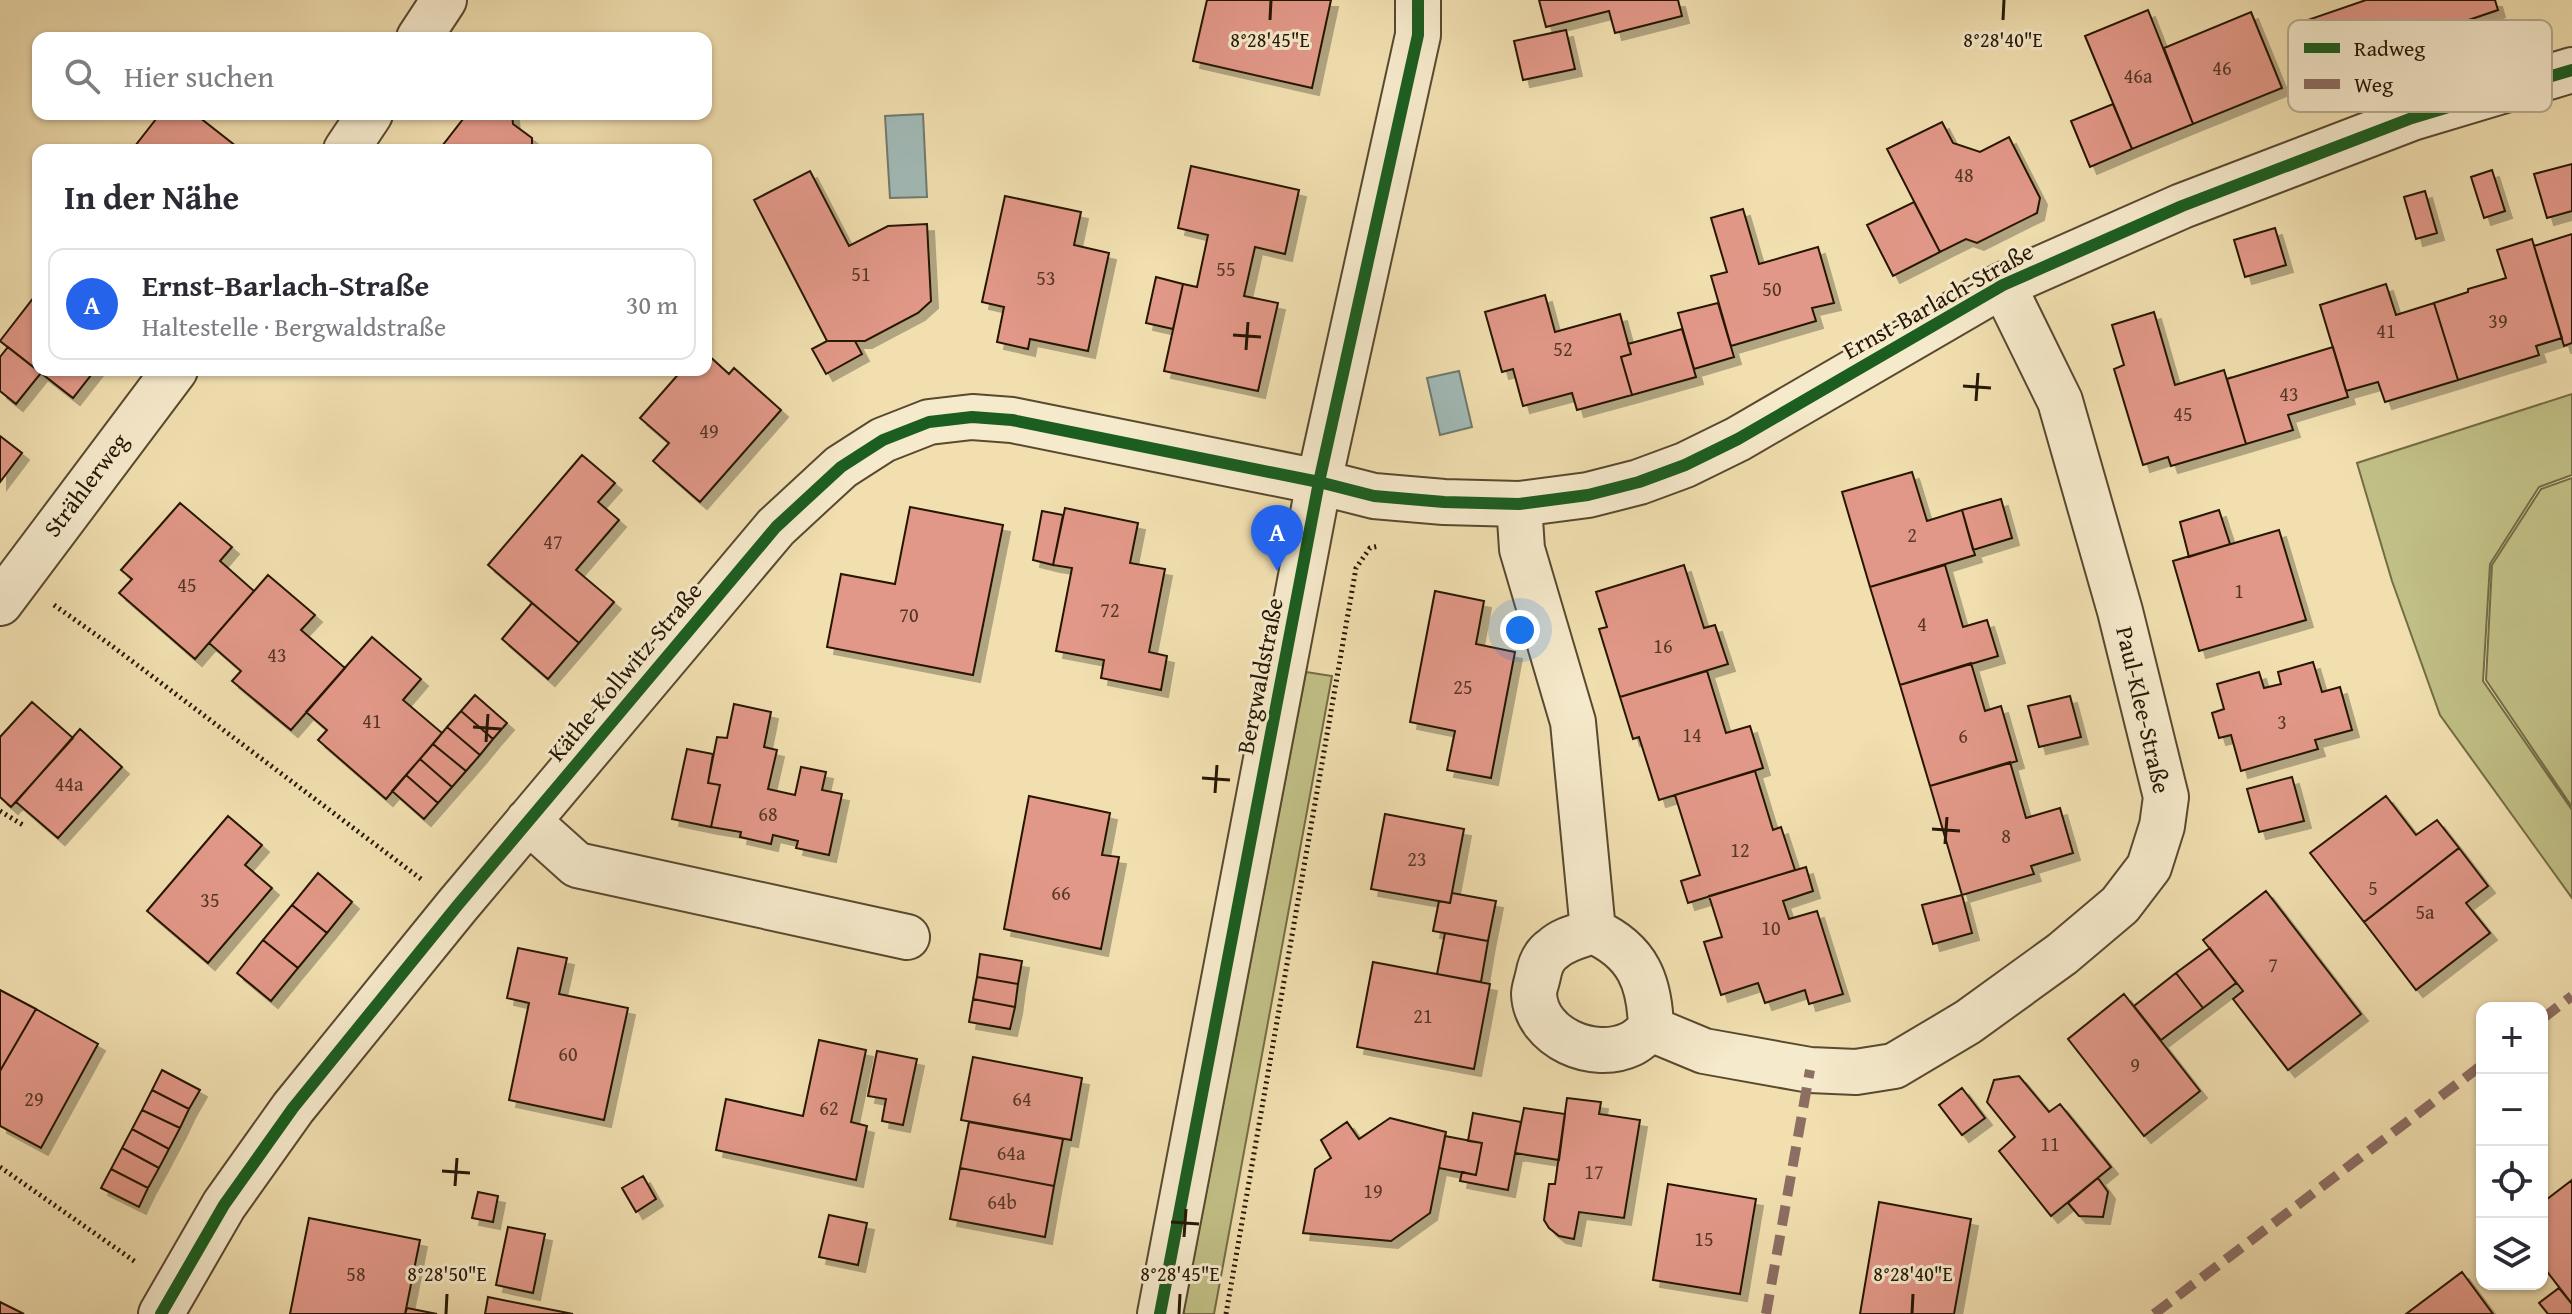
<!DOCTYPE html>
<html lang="de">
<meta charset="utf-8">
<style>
:root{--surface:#fff;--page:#f2f2f3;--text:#2b2b33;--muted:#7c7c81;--line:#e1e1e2;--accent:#2563eb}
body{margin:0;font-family:"Gentium Book Plus",serif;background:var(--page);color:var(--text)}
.controls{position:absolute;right:24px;bottom:24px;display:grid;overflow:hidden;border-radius:16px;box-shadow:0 2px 6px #0004}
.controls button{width:72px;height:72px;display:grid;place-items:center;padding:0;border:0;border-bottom:2px solid var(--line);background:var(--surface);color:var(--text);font:40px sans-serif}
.you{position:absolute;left:1520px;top:630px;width:28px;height:28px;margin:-20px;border:6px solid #fff;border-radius:50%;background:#1a73e8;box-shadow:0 0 0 12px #1a73e833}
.badge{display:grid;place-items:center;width:52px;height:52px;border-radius:50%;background:var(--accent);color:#fff;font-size:26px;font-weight:700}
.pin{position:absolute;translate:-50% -66px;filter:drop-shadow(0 2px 4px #0008)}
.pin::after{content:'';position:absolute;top:42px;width:28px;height:24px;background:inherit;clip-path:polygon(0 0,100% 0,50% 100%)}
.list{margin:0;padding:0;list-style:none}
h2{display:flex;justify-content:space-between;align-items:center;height:104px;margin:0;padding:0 32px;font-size:34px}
h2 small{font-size:26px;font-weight:400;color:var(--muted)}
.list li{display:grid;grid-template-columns:52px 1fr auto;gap:24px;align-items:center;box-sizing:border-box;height:112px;margin:0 16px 16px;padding:0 16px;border:2px solid var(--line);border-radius:16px}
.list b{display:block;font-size:30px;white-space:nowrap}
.list p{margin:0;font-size:26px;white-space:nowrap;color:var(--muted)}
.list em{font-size:26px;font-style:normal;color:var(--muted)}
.icon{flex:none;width:44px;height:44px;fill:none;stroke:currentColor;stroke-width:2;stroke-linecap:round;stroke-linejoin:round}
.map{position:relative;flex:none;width:2572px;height:1314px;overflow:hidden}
.search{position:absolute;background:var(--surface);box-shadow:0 2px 6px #0004;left:32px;top:32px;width:680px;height:88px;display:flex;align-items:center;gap:20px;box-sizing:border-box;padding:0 28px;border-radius:16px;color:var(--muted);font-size:30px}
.panel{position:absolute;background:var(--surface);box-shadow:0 2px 6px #0004;left:32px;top:144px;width:680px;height:232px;border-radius:16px}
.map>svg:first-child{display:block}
.green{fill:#c1c086;stroke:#736c45;stroke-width:2}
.water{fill:#a1bab7;stroke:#6f796f;stroke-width:2}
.building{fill:#e29888;stroke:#251704;stroke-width:2;filter:url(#shadow)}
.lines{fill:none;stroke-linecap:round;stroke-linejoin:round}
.minor-casing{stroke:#58492f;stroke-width:48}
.path{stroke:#251704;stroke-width:5;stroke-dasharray:2 4;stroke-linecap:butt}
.minor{stroke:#f6eacc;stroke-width:44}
.quiet{stroke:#8d6e63;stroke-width:10;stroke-dasharray:20 10;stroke-linecap:butt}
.cycleway-casing{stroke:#f6eacc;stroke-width:17}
.cycleway{stroke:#1b5e20;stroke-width:12}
.ticks{fill:none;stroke:#251704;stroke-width:3}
.labels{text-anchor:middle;stroke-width:6;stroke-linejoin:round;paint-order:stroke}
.number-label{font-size:20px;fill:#543725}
.street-label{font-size:24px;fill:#251704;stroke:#f6eacc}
.key{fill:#f6eacc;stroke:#b7ab90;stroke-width:2}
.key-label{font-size:22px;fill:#251704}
.ticks-label{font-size:20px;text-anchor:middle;fill:#251704;stroke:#f6eacc;stroke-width:6;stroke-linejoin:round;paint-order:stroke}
</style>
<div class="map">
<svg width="2572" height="1314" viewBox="0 0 2572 1314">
<defs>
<filter id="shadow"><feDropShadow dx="7" dy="7" stdDeviation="0" flood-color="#0004"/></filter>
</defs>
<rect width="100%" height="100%" fill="#f1dfb0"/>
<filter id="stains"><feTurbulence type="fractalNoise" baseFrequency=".0025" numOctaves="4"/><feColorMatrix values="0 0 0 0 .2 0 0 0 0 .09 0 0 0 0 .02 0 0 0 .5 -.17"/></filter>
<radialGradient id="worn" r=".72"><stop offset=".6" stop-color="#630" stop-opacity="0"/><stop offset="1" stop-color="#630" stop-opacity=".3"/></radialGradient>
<!-- green -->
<path class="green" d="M2572,394v81l-33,12 -49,77 -7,117 89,129v88l-132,-183 -48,-134 -35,-118z
M2572,478v329l-86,-127 6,-115 49,-76z
M1306,672l26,4 -118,638h-31z"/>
<!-- water -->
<path class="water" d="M923,114l4,83 -37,1 -5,-82z
M1459,371l13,56 -32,8 -13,-57z"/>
<!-- building -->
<path class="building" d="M1207,0h124l-19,88 -119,-27z
M1539,0h139l4,16 -67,17 -6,-22 -63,16z
M2366,0h129l3,10 -103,35 -6,-18 -28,10 4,12 -51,19 -15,-45z
M2148,10l45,114 -61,25 -47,-113z
M2251,12l31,76 -89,36 -29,-76z
M1566,30l9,39 -52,11 -9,-39z
M2113,104l19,45 -42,18 -19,-46z
M160,114h27l5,4 3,-4 46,36h-101l-5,-4z
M467,114h45l1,10 19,14v12h-93z
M1942,122l11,21 27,9 29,-15 31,61 -3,15 -60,30 -11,-4 -26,13 -53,-103z
M2572,164v47l-25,7 -13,-44z
M1191,166l108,24 -14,64 -30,-7 -11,49 34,7 -20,88 -94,-20 19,-87 14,3 11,-52 -30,-7z
M2492,170l13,41 -21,7 -13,-41z
M810,171l39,75 39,-20 39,-2 4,77 -13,12 -53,28h-38l-73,-141z
M2425,191l12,42 -21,6 -12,-42z
M1005,196l76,16 -7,33 35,8 -21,98 -58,-12 -2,10 -31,-7 7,-35 -22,-5z
M1914,202l26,50 -47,24 -26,-51z
M1743,209l16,55 59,-17 16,56 -22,5 4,13 -85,25 -20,-70 16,-4 -16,-54z
M2275,228l11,37 -41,12 -11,-37z
M2572,234v109l-8,3 -30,-100z
M2532,239l30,99 -26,8 3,9 -81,25 -24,-77 34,-11v-3l38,-11 -9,-28z
M1156,277l27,7 -10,45 -27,-6z
M2386,284l10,31 38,-12 24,77 -73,22 -7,-20 -32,9 -26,-86z
M38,292v78h57l-22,28 -73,-57z
M1545,295l10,37 65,-18 11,40 -10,3 11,38 -55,15 -5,-17 -49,13 -10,-37 -11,3 -17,-60z
M1718,303l16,54 -40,12 -16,-56z
M2154,312l21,73 49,-15 22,74 -75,22 -3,-9 -25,8 -29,-96 10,-4 -12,-40z
M1682,329l14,48 -64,18 -11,-38 10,-3 -3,-10z
M827,341h28l7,13 -36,20 -14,-25z
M8,347l33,26 -25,31 -16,-13v-34z
M2333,347l15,50 -60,18 5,15 -47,14 -19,-65z
M706,353l23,21 5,-6 47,42 -81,92 -47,-41 16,-18 -29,-25 42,-48h24z
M0,436l22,17 -22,29z
M582,455l33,28 -17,19 21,18 -43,50 38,32 -35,41 -91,-78z
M1912,472l15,49 35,-11 13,45 -105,32 -28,-95z
M2001,499l11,39 -39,12 -11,-40z
M180,503l52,44 -12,14 34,30 -59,68 -76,-66 13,-14 -11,-9z
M910,507l93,18 -30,150 -146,-28 14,-73 54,10z
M1065,508l73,15 -8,40 35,6 -16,83 18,4 -6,34 -60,-12 3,-18 -48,-9 16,-83 -19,-3z
M2219,510l11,34 -41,13 -9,-35z
M1042,511l21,4 -10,50 -20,-5z
M2279,530l27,90 -107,31 -26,-90z
M1684,565l20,63 11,-3 13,39 -108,33 -21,-68 8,-2 -11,-35z
M1945,565l18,62 24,-7 11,36 -98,29 -30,-98z
M268,575l47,40 -14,15 44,38 -54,62 -59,-49 9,-10 -32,-28z
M1435,591l49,10 -8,43 39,8 -24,126 -44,-8 8,-39 -45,-9z
M532,603l47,40 -31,36 -46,-40z
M372,637l49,42 -18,21 39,33 -56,66 -68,-59 9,-10 -21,-18z
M2313,662l9,30 18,-5 12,43 -37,10 3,9 -77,22 -10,-36 -12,3 -7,-25 12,-4 -7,-25 42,-12 5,16 17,-4 -3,-12z
M1971,663l14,48 16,-5 16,55 -87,25 -30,-101z
M1707,671l19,62 24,-7 13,42 -104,32 -20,-63 -6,2 -13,-42z
M475,695l32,28 -14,16 -32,-28z
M2070,696l11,41 -42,10 -11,-41z
M32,702l41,36 -62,69 -11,-10v-60z
M734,704l37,8 -7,35 13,3 -9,39 27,6 6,-28 25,5 -4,18 20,4 -13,61 -33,-7 2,-7 -25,-6 -2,9 -31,-7 1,-5 -30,-5 9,-42 -12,-2 9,-46 10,1z
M461,711l32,28 -13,16 -33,-28z
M447,727l33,28 -14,16 -33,-27z
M80,729l42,38 -64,71 -42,-36z
M433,744l33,27 -14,16 -32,-28z
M687,749l26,5 -5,29 12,2 -9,42 -39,-8z
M420,759l32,28 -14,16 -32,-28z
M2010,762l16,56 34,-10 13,45 -42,13 3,8 -72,21 -32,-109z
M1755,771l18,59 8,-3 14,43 -107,33 -7,-22 19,-6 -25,-80z
M406,775l32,28 -14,16 -32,-28z
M2292,777l12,44 -45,11 -12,-43z
M1029,796l81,17 -8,42 17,2 -18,92 -97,-20z
M2386,796l30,39 21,-15 22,28 -95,74 -54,-69z
M1385,814l79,15 -14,74 -79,-14z
M228,816l34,29 -17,20 27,23 -64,75 -61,-52z
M2459,848l29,38 -22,17 24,30 -74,57 -52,-68z
M1806,867l7,24 -30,10 6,18 28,-8 26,83 -34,10 -4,-14 -40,13 -7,-20 -37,12 -17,-53 18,-5 -13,-41z
M318,873l34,29 -25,31 -35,-28z
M2266,891l95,123 -73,56 -55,-71 10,-8 -40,-51z
M1452,893l44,8 -8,40 -55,-10 6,-30 11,2z
M1962,895l10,38 -39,11 -11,-39z
M292,905l35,28 -29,35 -35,-28z
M1445,933l43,8 -7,41 -44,-8z
M263,940l35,28 -27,33 -34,-28z
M518,948l49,10 -8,36 69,14 -24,112 -95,-20 20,-97 -22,-5z
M2210,948l26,35 -33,25 -27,-35z
M980,954l42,7 -4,23 -41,-7z
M1373,962l117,22 -16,85 -117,-22z
M2176,973l27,35 -42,32 -27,-34z
M977,977l41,7 -3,23 -42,-8z
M0,990l36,19 -36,62z
M2124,994l76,97 -56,45 -76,-97z
M973,999l42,8 -5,22 -41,-7z
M36,1009l62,35 -57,104 -41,-22v-55z
M819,1040l47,10 -15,72 16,4 -11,54 -140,-30 10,-51 77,17z
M877,1051l40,8 -14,66 -21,-4 4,-22 -18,-3z
M973,1057l109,21 -11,62 -110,-20z
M162,1070l38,20 -11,19 -37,-19z
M2019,1076l30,36 11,-8 51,63 -60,49 -52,-65 16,-14 -28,-35 7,-22z
M1962,1088l23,30 -23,17 -23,-30z
M152,1090l37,19 -9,19 -38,-18z
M1567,1098l34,4 -2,12 41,6 -16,98 -45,-6 -5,27 -15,-3 -10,-8 -5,-8 5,-36h6z
M1524,1108l41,6 -6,46 -44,-7z
M142,1110l38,18 -11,21 -37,-20z
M1473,1113l48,9 -13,68 -48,-9 2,-9 14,3 6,-32 -14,-2z
M1390,1118l56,14 -16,81 -39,28 -88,-8 12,-64 16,-11 -10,-18 26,-18 12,17z
M969,1122l94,17 -9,47 -94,-18z
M132,1129l37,20 -10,19 -37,-20z
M1445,1136l37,7 -6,32 -37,-7z
M122,1148l37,20 -11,20 -37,-19z
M960,1168l94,18 -9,51 -95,-18z
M111,1169l37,19 -9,19 -38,-19z
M643,1176l13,23 -20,13 -14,-24z
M2098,1178l10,14 -5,25 -24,-1 -11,-13z
M2572,1180v124l-30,-39v-62z
M1668,1184l88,15 -16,95 -87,-14z
M478,1192l20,4 -5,26 -21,-4z
M1879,1202l92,17 -17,95h-94z
M829,1215l38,8 -9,42 -39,-8z
M309,1218l111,22 -15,74h-115z
M508,1227l37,7 -12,59 -37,-8z
M2462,1272l31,42h-87z
M2559,1288l13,16v10h-24l-9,-11z
M488,1297l85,17h-88z
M0,1302l24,12h-24z
M407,1308l30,6h-32z"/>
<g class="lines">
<defs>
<path id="minor" d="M419,38l25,-38
M346,150l24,-36
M1519,504l3,45 51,173 20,209
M0,603l175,-233
M528,821l49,44 330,72
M1593,931c45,20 57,51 58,98 -6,5 -13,12 -20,15 -37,18 -95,-6 -97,-50 0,-5 3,-13 4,-18 2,-11 6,-21 15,-27 11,-10 26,-13 40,-18z
M1651,1029l53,22 106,19 46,2 38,-6 74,-44 94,-68 58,-49 29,-38 13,-41 4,-29 -46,-186 -60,-210 -57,-116
M161,1314l63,-109 69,-97 164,-202 319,-379 65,-60 42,-27 46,-18 43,-5 40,3 307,62 55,14 70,6 75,2 69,-9 51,-13 46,-17 53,-26 265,-154 179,-79 230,-88 160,-48
M1160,1314l159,-832 99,-447v-35"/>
</defs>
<!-- minor casing -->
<use href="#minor" class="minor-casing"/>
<!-- path -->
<path class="path" d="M54,605l58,41 309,233
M0,811l23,14
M0,1167l137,96
M1226,1314l130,-746 14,-20 9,-2"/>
<!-- minor -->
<use href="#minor" class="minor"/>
<!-- quiet -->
<path class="quiet" d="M2542,1019l30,-23
M1766,1314l44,-244
M2154,1314l328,-249"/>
<defs>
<path id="cycleway" d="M161,1314l63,-109 69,-97 164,-202 319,-379 65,-60 42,-27 46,-18 43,-5 40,3 307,62 55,14 70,6 75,2 69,-9 51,-13 46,-17 53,-26 265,-154 179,-79 230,-88 160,-48
M1160,1314l159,-832 99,-447v-35"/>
</defs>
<!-- cycleway casing -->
<use href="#cycleway" class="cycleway-casing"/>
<!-- cycleway -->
<use href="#cycleway" class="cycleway"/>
</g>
<!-- ticks -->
<path class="ticks" d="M1270,20l1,-20M2003,20l1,-20M1233,335l28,2M1246,350l2,-28M1963,386l28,2M1976,401l2,-28M473,727l28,2M486,742l2,-28M1202,778l28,2M1215,793l2,-28M1932,829l28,2M1945,844l2,-27M442,1171l28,2M455,1186l2,-28M1171,1222l28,2M1184,1237l2,-28M446,1314l1,-20M1179,1314l1,-20M1912,1314l1,-20"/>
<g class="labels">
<!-- number labels -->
<g class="number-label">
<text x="2222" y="75">46</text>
<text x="2138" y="83">46a</text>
<text x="1964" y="182">48</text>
<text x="1226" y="276">55</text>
<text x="861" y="281">51</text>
<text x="1046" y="285">53</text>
<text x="1772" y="296">50</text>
<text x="2498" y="328">39</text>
<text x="2386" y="338">41</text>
<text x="1563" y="356">52</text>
<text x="2289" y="401">43</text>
<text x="2183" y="421">45</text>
<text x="709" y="438">49</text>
<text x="1912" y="542">2</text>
<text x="553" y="549">47</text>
<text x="187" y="592">45</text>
<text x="2239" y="598">1</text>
<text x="1110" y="617">72</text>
<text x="909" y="622">70</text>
<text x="1922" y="631">4</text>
<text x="1663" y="653">16</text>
<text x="277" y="662">43</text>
<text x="1463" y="694">25</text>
<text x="372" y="728">41</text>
<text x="2282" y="729">3</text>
<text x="1692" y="742">14</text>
<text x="1963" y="743">6</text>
<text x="69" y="791">44a</text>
<text x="768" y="821">68</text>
<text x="2006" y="843">8</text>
<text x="1740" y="857">12</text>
<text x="1417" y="866">23</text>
<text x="2373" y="895">5</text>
<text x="1061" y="900">66</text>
<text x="210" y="907">35</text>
<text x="2425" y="919">5a</text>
<text x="1771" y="935">10</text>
<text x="2273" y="972">7</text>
<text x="1423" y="1023">21</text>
<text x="568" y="1061">60</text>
<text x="2135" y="1072">9</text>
<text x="34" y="1106">29</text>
<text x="1022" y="1106">64</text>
<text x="829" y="1115">62</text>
<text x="2050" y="1151">11</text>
<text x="1011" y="1160">64a</text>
<text x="1594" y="1179">17</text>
<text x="1373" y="1198">19</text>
<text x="1002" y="1209">64b</text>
<text x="1704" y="1246">15</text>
<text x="356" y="1281">58</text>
</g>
<!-- street labels -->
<g class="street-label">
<text transform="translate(1938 301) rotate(-29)" y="8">Ernst-Barlach-Straße</text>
<text transform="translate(86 485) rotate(-53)" y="8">Strählerweg</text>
<text transform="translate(625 672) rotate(-50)" y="8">Käthe-Kollwitz-Straße</text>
<text transform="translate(1260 676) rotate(-79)" y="8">Bergwaldstraße</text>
<text transform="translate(2143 710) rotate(77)" y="8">Paul-Klee-Straße</text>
</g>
</g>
<!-- legend -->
<rect x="2288" y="20" width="264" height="92" rx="12" class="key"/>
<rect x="2304" y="43" width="36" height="10" fill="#1b5e20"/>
<rect x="2304" y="79" width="36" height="10" fill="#8d6e63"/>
<g class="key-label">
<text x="2354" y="56">Radweg</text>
<text x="2354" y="92">Weg</text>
</g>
<g class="ticks-label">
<text x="1270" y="47">8°28'45"E</text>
<text x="2003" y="47">8°28'40"E</text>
<text x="447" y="1281">8°28'50"E</text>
<text x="1180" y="1281">8°28'45"E</text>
<text x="1913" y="1281">8°28'40"E</text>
</g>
<rect width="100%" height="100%" filter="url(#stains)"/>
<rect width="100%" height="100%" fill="url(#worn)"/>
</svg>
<div class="controls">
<button>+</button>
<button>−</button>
<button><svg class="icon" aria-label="locate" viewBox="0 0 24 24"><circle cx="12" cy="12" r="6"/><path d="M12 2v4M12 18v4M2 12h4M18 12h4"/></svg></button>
<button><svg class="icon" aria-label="layers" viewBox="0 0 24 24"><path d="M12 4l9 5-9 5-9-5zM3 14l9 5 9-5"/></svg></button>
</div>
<div class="you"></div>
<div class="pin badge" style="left:1277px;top:571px">A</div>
<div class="search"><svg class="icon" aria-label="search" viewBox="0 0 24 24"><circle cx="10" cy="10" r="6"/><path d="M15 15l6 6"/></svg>Hier suchen</div>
<section class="panel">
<h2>In der Nähe<small></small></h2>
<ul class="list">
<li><span class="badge">A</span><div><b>Ernst-Barlach-Straße</b><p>Haltestelle · Bergwaldstraße</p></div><em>30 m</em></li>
</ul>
</section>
</div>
